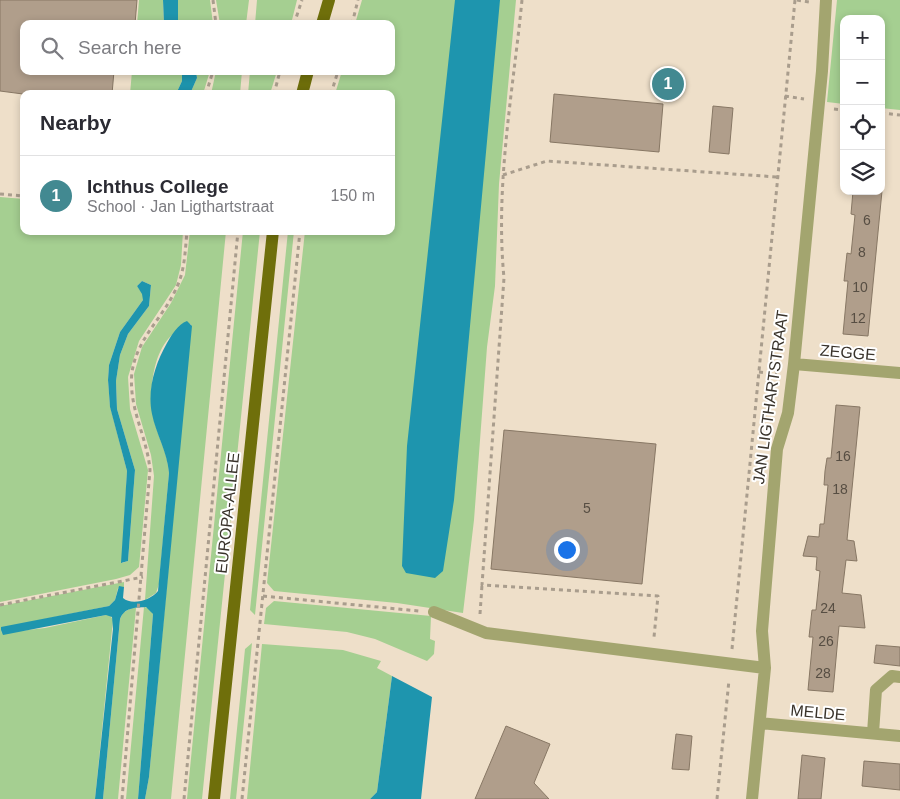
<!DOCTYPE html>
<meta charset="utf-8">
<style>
:root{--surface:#fff;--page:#f2f2f3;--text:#2b2b33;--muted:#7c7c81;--line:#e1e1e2;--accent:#428991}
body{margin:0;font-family:Arial,sans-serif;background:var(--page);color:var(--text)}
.controls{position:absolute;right:15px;top:15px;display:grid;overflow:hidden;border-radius:10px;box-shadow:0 2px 8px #0003}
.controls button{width:45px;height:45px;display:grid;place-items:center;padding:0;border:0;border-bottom:1px solid var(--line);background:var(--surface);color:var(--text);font:25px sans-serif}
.you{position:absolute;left:566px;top:549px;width:18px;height:18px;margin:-12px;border:4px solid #fff;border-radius:50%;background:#1a73e8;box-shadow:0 0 0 8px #1a73e833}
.badge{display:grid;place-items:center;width:32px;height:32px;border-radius:50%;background:var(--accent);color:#fff;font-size:16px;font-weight:700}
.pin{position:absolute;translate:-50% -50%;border:2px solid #fff;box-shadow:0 1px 5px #0006}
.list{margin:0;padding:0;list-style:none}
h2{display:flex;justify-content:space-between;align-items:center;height:65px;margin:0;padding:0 20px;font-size:21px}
h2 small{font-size:16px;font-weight:400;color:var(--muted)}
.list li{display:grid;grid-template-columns:32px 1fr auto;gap:15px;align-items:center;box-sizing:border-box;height:80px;padding:0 20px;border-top:1px solid var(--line)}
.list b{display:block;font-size:19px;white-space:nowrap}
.list p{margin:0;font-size:16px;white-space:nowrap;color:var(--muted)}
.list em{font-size:16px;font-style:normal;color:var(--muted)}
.icon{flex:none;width:28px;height:28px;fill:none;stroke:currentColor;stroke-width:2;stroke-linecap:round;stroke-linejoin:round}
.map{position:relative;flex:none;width:900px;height:799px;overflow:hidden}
.search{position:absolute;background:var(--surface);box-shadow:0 2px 8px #0003;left:20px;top:20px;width:375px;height:55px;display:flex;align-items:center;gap:12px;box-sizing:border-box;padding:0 18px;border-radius:10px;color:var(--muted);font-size:19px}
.panel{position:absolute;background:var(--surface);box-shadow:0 2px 8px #0003;left:20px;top:90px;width:375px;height:145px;border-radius:10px}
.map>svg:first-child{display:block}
.green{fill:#a5cf91;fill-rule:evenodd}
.water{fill:#1e95ae}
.building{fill:#b09e8b;stroke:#877764}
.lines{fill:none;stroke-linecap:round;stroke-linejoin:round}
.path{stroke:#a99d8d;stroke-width:3;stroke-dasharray:4 4;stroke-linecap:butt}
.minor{stroke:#a3a56f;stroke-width:12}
.major{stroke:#6f6f0b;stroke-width:12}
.labels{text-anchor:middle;stroke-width:4;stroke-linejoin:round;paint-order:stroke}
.number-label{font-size:14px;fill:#574e43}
.street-label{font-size:16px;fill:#39332b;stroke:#fff}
</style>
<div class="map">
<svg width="900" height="799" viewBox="0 0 900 799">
<rect width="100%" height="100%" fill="#eedfc9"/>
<!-- green -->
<path class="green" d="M139,0h24l1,24h-27z
M178,0h32l3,24h-35z
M216,0h33l-3,24h-26z
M257,0h40l-6,24h-36z
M362,0h154l-17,184 -4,102 -8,61 -13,173 -11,93 -66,-10 -123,-12 -7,-8 38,-352h86v-137h-56l7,-23h49v-47h-36z
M837,0h63v110l-19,-2v-89h-37v85l-17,-2z
M132,71h50v10l-6,13h-46z
M196,71h14l-7,23h-13l7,-16z
M216,71h26l-2,23h-29z
M250,71h27l-7,23h-22z
M0,197l24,2v32h159l-2,34 -5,20 -37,56 -11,36 2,32 18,61 -9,97 -9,8 -14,4 -116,23zM142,281l9,4 -2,21 -21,28 -8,21 -4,26 1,28 18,61 -7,91 -6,2 5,-92 -17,-65 -2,-26 1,-15 11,-33 23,-32v-6l-6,-8z
M190,231h36l-55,568h-26l4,-22 42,-453c-6,4 -14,7 -20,12 -20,19 -23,63 -16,88 5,17 13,31 14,49l-10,111 -3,9 -11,7 9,-124 -3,-21 -15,-51 -2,-30 8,-27 29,-44 14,-28z
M243,231h17l-58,568h-15z
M288,231h6l-39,384 -5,-5z
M124,582v5l-6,1 -3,12 -6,6 -108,22 1,5 43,-5 61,-13h4l3,5 -18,179h-95v-193z
M274,601l157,15 -1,23 5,2 -1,13 -7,7 -52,-22 -28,-7 -83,-8 2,-16z
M144,607l5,1 4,6 -15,185h-12z
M131,608h5l-18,191h-15l17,-180 3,-6z
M252,643l-16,156h-6l15,-150z
M262,644l81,6 38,11 -4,7 15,8 -15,116 -7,7h-123z"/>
<!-- water -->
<path class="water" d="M163,0h15v24h-14z
M455,0h45l-46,500 -11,71 -8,7 -29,-5 -4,-7 5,-120z
M182,71h14l1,7 -7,16h-14l6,-13z
M142,281l9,4 -2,21 -21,28 -8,21 -4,26 1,28 18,61 -7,91 -7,2 6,-92 -17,-64 -2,-27 1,-15 11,-33 23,-32 -1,-6 -5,-8z
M187,321l5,5 -43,451 -4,22h-7l15,-185 -7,-7c-12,1 -21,0 -26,12l-17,180h-8l18,-170 -1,-12 -6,-2 -103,20 -2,-5v-3l108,-21 6,-6 4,-14 5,1 -1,11c9,8 28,2 35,-7l11,-118c-2,-22 -13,-39 -17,-59 -5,-24 3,-50 15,-71 4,-7 11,-19 20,-22z
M392,676l40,21 -11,102h-51l7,-7z"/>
<!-- building -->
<path class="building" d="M0,0h137l-2,24h-111v47h90l-2,23h-89l-23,-3z
M554,94l109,10 -4,48 -109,-10z
M713,106l20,2 -4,46 -20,-2z
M853,191h29l-14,145 -25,-2 5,-53h-4l3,-28 4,1 4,-39 -4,-1z
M836,405l24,2 -13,133 7,1 3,20 -11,-1 -4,33 19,2 4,33 -26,-2 -6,66 -25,-2 5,-53h-4l3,-27h4l4,-39 -4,-1 1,-13 -14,-1 5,-20 11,1 1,-13h4l4,-39h-4l1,-14 2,-13h4z
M504,430l152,14 -14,140 -151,-15z
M876,645l24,2v19l-26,-3z
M506,726l44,18 -16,39 15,16h-74z
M676,734l16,2 -3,34 -17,-1z
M802,755l23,3 -4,41h-23z
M864,761l36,3v26l-38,-4z"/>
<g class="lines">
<!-- path -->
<path class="path" d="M213,0l3,24
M522,0c-9,92 -27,185 -18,278l-22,307 176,11 -4,41
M797,0l12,2
M294,24l8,-24
M352,24l6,-24
M206,94l7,-23
M274,94l6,-23
M331,94l7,-23
M785,96l19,3
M834,109l10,1
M881,113l19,2
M503,175l44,-14 230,16
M0,194l24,2
M759,372l18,2
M263,596l156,15
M0,605l143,-28
M480,614l2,-29
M732,649l63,-649
M122,799l28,-329c-3,-34 -22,-62 -18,-98 5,-33 29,-52 43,-81 10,-19 10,-39 12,-60
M184,799l54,-568
M242,799l58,-568
M717,799l12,-119"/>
<!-- minor -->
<path class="minor" d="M794,364l106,9
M434,612l52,21 279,35
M760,723l140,13
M873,733l3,-43 16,-14 8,1
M752,799l13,-131 -3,-37 15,-182 11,-36 6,-49 28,-293 4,-71"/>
<!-- major -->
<path class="major" d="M322,24l7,-24
M302,94l6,-23
M214,799l59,-568"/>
</g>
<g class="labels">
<!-- number labels -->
<g class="number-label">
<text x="867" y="225">6</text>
<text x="862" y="257">8</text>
<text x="860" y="292">10</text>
<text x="858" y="323">12</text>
<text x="843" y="461">16</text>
<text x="840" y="494">18</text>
<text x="587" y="513">5</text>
<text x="828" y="613">24</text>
<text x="826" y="646">26</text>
<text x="823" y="678">28</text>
</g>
<!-- street labels -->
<g class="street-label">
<text transform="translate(848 352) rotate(5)" y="6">ZEGGE</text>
<text transform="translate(770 397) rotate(-82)" y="6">JAN LIGTHARTSTRAAT</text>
<text transform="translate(227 513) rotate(-84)" y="6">EUROPA-ALLEE</text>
<text transform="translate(818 712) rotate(5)" y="6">MELDE</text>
</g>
</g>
</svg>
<div class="controls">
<button>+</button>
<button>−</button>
<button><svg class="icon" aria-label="locate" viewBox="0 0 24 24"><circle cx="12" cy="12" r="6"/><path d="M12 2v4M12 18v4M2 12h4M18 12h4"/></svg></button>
<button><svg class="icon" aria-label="layers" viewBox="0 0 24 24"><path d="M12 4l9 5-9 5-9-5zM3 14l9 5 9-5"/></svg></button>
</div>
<div class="you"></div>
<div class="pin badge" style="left:668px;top:84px">1</div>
<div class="search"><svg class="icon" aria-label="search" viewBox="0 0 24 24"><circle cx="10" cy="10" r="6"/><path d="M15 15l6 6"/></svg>Search here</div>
<section class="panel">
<h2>Nearby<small></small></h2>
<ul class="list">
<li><span class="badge">1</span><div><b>Ichthus College</b><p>School · Jan Ligthartstraat</p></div><em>150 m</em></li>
</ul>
</section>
</div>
